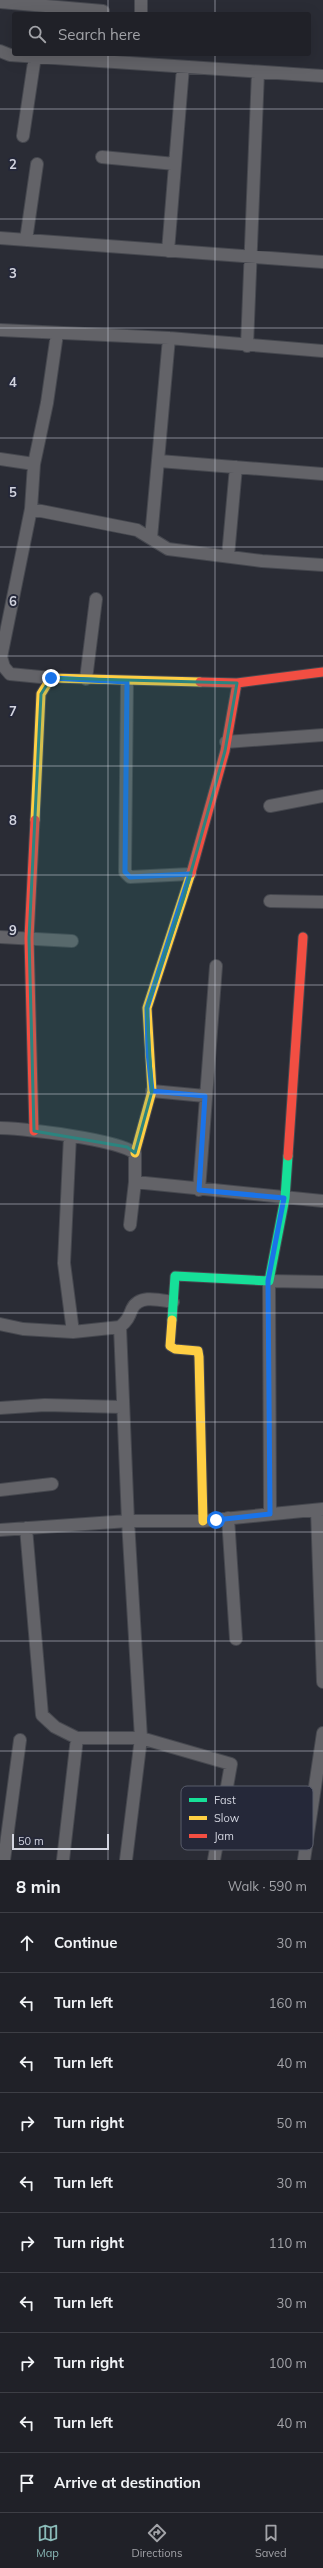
<!DOCTYPE html>
<meta charset="utf-8">
<style>
:root{--surface:#202128;--page:#2d2e34;--text:#f1f3f6;--muted:#a2a3a8;--line:#3d3e45;--accent:#8bbbb9}
body{margin:0;font-family:Mulish,sans-serif;background:var(--page);color:var(--text)}
.scale{position:absolute;left:12px;bottom:10px;width:97px;box-sizing:border-box;padding-left:4px;border:2px solid #d2d4df;border-top:0;font-size:11px;line-height:14px;white-space:nowrap;color:#d2d4df;-webkit-text-stroke:3px #252839;paint-order:stroke}
.stop{position:absolute;width:12px;height:12px;margin:-9px;border:3px solid #1a73e8;border-radius:50%;background:#fff}
.stop.end{background:#1a73e8;border-color:#fff;box-shadow:0 1px 4px #0008}
.list{margin:0;padding:0;list-style:none}
h2{display:flex;justify-content:space-between;align-items:center;height:52px;margin:0;padding:0 16px;font-size:17px}
h2 small{font-size:13px;font-weight:400;color:var(--muted)}
.list li{display:grid;grid-template-columns:26px 1fr auto;gap:12px;align-items:center;box-sizing:border-box;height:60px;padding:0 16px;border-top:1px solid var(--line)}
.list b{display:block;font-size:15px;white-space:nowrap}
.list em{font-size:13px;font-style:normal;color:var(--muted)}
.icon{flex:none;width:22px;height:22px;fill:none;stroke:currentColor;stroke-width:2;stroke-linecap:round;stroke-linejoin:round}
.map{position:relative;flex:none;width:323px;height:1860px;overflow:hidden}
.search{position:absolute;background:var(--surface);box-shadow:0 4px 16px #0002;left:12px;right:12px;top:12px;height:44px;display:flex;align-items:center;gap:10px;box-sizing:border-box;padding:0 14px;border-radius:4px;color:var(--muted);font-size:15px}
.sheet{height:652px;background:var(--surface)}
nav{display:flex;justify-content:space-around;align-items:center;box-sizing:border-box;height:56px;border-top:1px solid var(--line);background:var(--surface);font-size:11px;color:var(--muted)}
nav a{display:grid;justify-items:center;gap:2px}
nav .on{color:var(--accent)}
.map>svg:first-child{display:block}
.lines{fill:none;stroke-linecap:round;stroke-linejoin:round}
.street-casing{stroke:#46484f;stroke-width:14}
.fast-casing{stroke:#46484f;stroke-width:11}
.slow-casing{stroke:#46484f;stroke-width:11}
.jam-casing{stroke:#46484f;stroke-width:11}
.street{stroke:#636368;stroke-width:12}
.fast{stroke:#16e098;stroke-width:9}
.slow{stroke:#ffcf43;stroke-width:9}
.jam{stroke:#f24e42;stroke-width:9}
.route{stroke:#1a73e8;stroke-width:5}
.marked{fill:#2c847f;fill-opacity:0.2;stroke:#2c847f;stroke-width:3;stroke-linejoin:round}
.grid{fill:none;stroke:#d2d4df;stroke-width:1;stroke-opacity:0.55}
.key{fill:#252839;stroke:#595c6b;stroke-width:1}
.key-label{font-size:11px;fill:#d2d4df}
.grid-label{font-size:13px;text-anchor:middle;font-weight:bold;fill:#d2d4df;stroke:#252839;stroke-width:4;stroke-linejoin:round;paint-order:stroke}
</style>
<div class="map">
<svg width="323" height="1860" viewBox="0 0 323 1860">
<rect width="100%" height="100%" fill="#2a2c35"/>
<g class="lines">
<defs>
<path id="street" d="M0,2l103,9
M141,12v-12
M0,51l10,4 313,21
M23,136l12,-80
M102,157l73,7
M0,238l323,24
M26,240l11,-76
M168,251l15,-184
M0,330l169,8 154,13
M247,346l11,-274
M0,459l34,5 -3,45 106,21 31,19 94,12 61,4
M159,461l164,13
M34,464l13,-61 10,-69
M31,509l-30,148 3,10 6,7 41,4
M151,538l18,-200
M228,556l8,-89
M86,679l10,-80
M127,682l-2,190 5,5 60,-3
M226,742l97,-7
M270,806l53,-10
M270,901l53,1
M0,937l72,4
M152,1091l53,5
M0,1128c28,1 115,11 135,25v29l-5,43
M70,1136l-6,127 9,69 47,-5
M135,1182l188,19
M199,1190l17,-224
M0,1324l23,5 50,3
M0,1408l45,-3 77,2
M0,1490l52,-6
M317,1510l6,172
M270,1514l-1,-233 54,1
M228,1518l8,121
M26,1528l16,187 13,12 22,11 -14,122
M0,1530l128,-9h75l120,-12
M77,1738h64l90,26 -17,96
M4,1860l16,-120
M126,1860l15,-122 -13,-217 -8,-194c7,-6 9,-10 12,-18 7,-15 28,-9 41,-7
M304,1860l19,-127"/>
<path id="fast" d="M172,1320l3,-44 94,5 16,-83 3,-42"/>
<path id="slow" d="M35,820l6,-126 10,-16 149,4
M135,1153l17,-62 -5,-83 44,-135
M172,1320l-2,26 5,3 23,2 1,6 4,164"/>
<path id="jam" d="M200,682l37,1 86,-11
M191,873l34,-122 12,-68
M34,1131l-5,-193 6,-118
M288,1156l15,-219"/>
</defs>
<!-- street casing -->
<use href="#street" class="street-casing"/>
<!-- fast casing -->
<use href="#fast" class="fast-casing"/>
<!-- slow casing -->
<use href="#slow" class="slow-casing"/>
<!-- jam casing -->
<use href="#jam" class="jam-casing"/>
<!-- street -->
<use href="#street" class="street"/>
<!-- fast -->
<use href="#fast" class="fast"/>
<!-- slow -->
<use href="#slow" class="slow"/>
<!-- jam -->
<use href="#jam" class="jam"/>
</g>
<g class="lines">
<!-- route -->
<path class="route" d="M51,678l76,4 -2,190 5,5 60,-3 -43,134 1,44 4,39 53,5 -6,94 85,8 -16,83 2,233 -54,6"/>
</g>
<!-- marked area -->
<path class="marked" d="M51,678l186,5 -12,68 -41,146 -37,111 5,83 -17,62 -8,-6 -93,-16 -5,-193 12,-244z"/>
<!-- grid -->
<path class="grid" d="M108,0v14M215,0v14M108,54v1806M215,54v1806M0,109h323M0,219h323M0,328h323M0,438h323M0,547h323M0,656h323M0,766h323M0,875h323M0,985h323M0,1094h323M0,1204h323M0,1313h323M0,1422h323M0,1532h323M0,1641h323M0,1751h323"/>
<!-- legend -->
<rect x="181" y="1786" width="132" height="64" rx="6" class="key"/>
<rect x="189" y="1798" width="18" height="4" fill="#16e098"/>
<rect x="189" y="1816" width="18" height="4" fill="#ffcf43"/>
<rect x="189" y="1834" width="18" height="4" fill="#f24e42"/>
<g class="key-label">
<text x="214" y="1804">Fast</text>
<text x="214" y="1822">Slow</text>
<text x="214" y="1840">Jam</text>
</g>
<g class="grid-label">
<text x="13" y="169">2</text>
<text x="13" y="278">3</text>
<text x="13" y="387">4</text>
<text x="13" y="497">5</text>
<text x="13" y="606">6</text>
<text x="13" y="716">7</text>
<text x="13" y="825">8</text>
<text x="13" y="935">9</text>
</g>
</svg>
<div class="scale">50 m</div>
<div class="stop" style="left:216px;top:1520px"></div>
<div class="stop end" style="left:51px;top:678px"></div>
<div class="search"><svg class="icon" aria-label="search" viewBox="0 0 24 24"><circle cx="10" cy="10" r="6"/><path d="M15 15l6 6"/></svg>Search here</div>
</div>
<section class="sheet">
<h2>8 min<small>Walk · 590 m</small></h2>
<ul class="list">
<li><svg class="icon" aria-label="ahead" viewBox="0 0 24 24"><path d="M12 20V5M6 11l6-6 6 6"/></svg><div><b>Continue</b></div><em>30 m</em></li>
<li><svg class="icon" aria-label="left" viewBox="0 0 24 24"><path d="M17 20v-9H6M10 6l-5 5 5 5"/></svg><div><b>Turn left</b></div><em>160 m</em></li>
<li><svg class="icon" aria-label="left" viewBox="0 0 24 24"><path d="M17 20v-9H6M10 6l-5 5 5 5"/></svg><div><b>Turn left</b></div><em>40 m</em></li>
<li><svg class="icon" aria-label="right" viewBox="0 0 24 24"><path d="M7 20v-9h11M14 6l5 5-5 5"/></svg><div><b>Turn right</b></div><em>50 m</em></li>
<li><svg class="icon" aria-label="left" viewBox="0 0 24 24"><path d="M17 20v-9H6M10 6l-5 5 5 5"/></svg><div><b>Turn left</b></div><em>30 m</em></li>
<li><svg class="icon" aria-label="right" viewBox="0 0 24 24"><path d="M7 20v-9h11M14 6l5 5-5 5"/></svg><div><b>Turn right</b></div><em>110 m</em></li>
<li><svg class="icon" aria-label="left" viewBox="0 0 24 24"><path d="M17 20v-9H6M10 6l-5 5 5 5"/></svg><div><b>Turn left</b></div><em>30 m</em></li>
<li><svg class="icon" aria-label="right" viewBox="0 0 24 24"><path d="M7 20v-9h11M14 6l5 5-5 5"/></svg><div><b>Turn right</b></div><em>100 m</em></li>
<li><svg class="icon" aria-label="left" viewBox="0 0 24 24"><path d="M17 20v-9H6M10 6l-5 5 5 5"/></svg><div><b>Turn left</b></div><em>40 m</em></li>
<li><svg class="icon" aria-label="arrive" viewBox="0 0 24 24"><path d="M6 21V4h12l-3 4 3 4H6"/></svg><div><b>Arrive at destination</b></div></li>
</ul>
</section>
<nav>
<a class="on"><svg class="icon" aria-label="map" viewBox="0 0 24 24"><path d="M3 6l6-2 6 2 6-2v14l-6 2-6-2-6 2zM9 4v14M15 6v14"/></svg>Map</a>
<a><svg class="icon" aria-label="directions" viewBox="0 0 24 24"><path d="M12 3l9 9-9 9-9-9zM9 14v-3h6M13 9l2 2-2 2"/></svg>Directions</a>
<a><svg class="icon" aria-label="saved" viewBox="0 0 24 24"><path d="M7 4h10v16l-5-4-5 4z"/></svg>Saved</a>
</nav>
